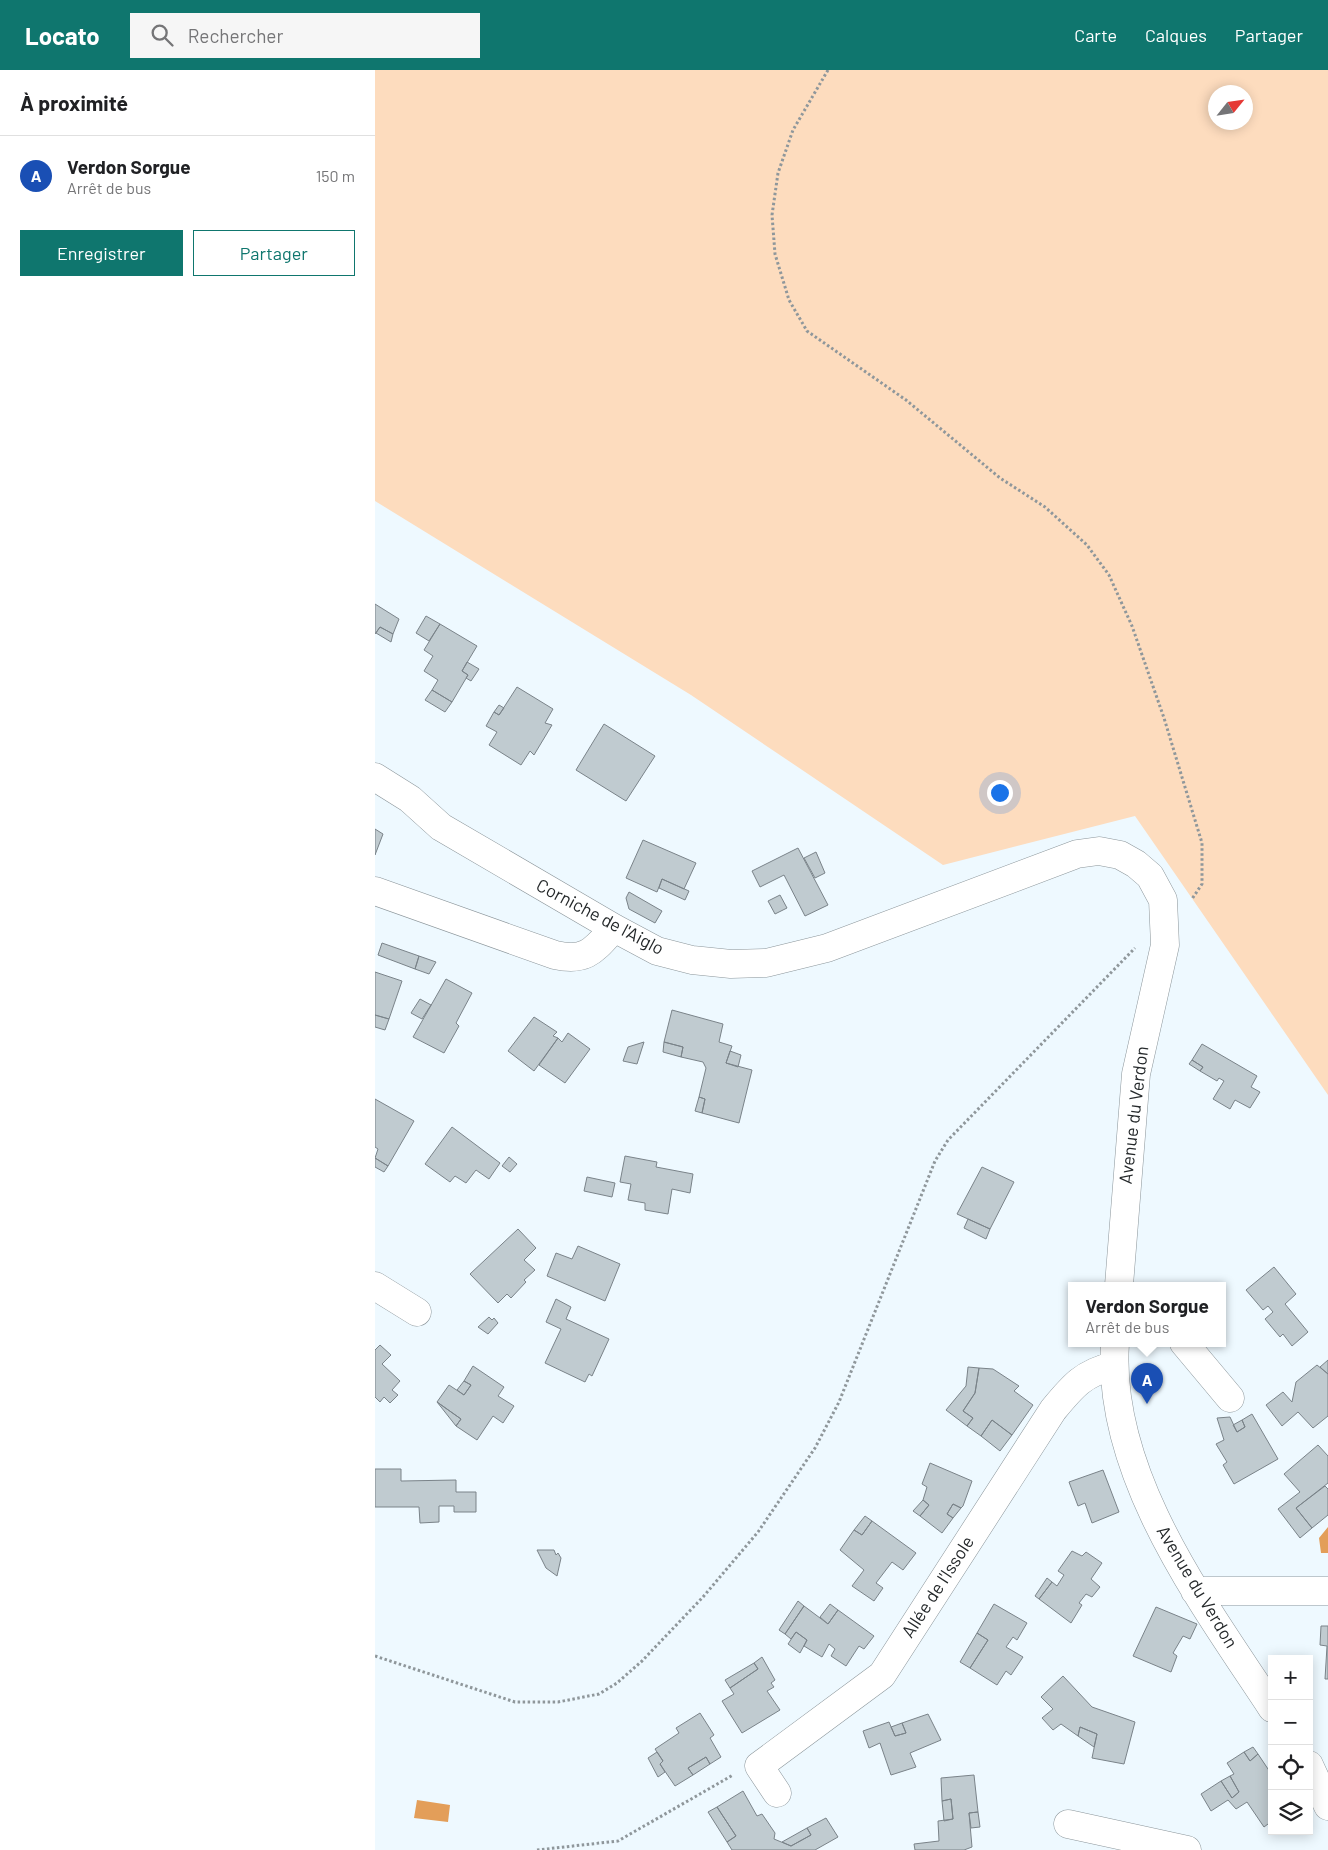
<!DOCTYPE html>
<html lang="fr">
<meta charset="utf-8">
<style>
:root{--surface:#fff;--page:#f6f6f6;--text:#202124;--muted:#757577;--line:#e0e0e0;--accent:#0f766e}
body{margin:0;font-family:Barlow,sans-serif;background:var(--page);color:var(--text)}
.controls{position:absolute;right:15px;bottom:15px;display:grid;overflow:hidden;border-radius:0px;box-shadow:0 2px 12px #0003}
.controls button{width:45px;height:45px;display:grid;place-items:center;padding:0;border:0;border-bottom:1px solid var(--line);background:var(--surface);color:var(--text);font:25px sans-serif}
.compass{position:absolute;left:833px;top:15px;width:45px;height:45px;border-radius:50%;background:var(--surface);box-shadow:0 2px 12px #0003;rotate:60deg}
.you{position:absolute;left:624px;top:722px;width:18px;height:18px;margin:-12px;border:4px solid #fff;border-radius:50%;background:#1a73e8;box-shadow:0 0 0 8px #1a73e833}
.badge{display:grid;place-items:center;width:32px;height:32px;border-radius:50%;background:var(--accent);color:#fff;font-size:16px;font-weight:700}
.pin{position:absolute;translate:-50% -41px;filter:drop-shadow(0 1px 2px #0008)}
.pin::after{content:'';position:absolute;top:26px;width:18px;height:15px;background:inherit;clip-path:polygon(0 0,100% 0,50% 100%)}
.popup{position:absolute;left:693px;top:1212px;width:158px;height:65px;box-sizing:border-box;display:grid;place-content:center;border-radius:0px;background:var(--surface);filter:drop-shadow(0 1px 4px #0005);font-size:16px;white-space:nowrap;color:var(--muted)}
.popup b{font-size:19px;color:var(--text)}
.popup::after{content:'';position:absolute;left:50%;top:100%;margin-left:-10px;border:10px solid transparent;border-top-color:var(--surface)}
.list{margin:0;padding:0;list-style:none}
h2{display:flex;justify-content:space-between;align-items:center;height:65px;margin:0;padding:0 20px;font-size:21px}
h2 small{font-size:16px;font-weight:400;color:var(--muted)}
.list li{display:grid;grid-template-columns:32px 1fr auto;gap:15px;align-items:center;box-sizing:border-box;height:80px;padding:0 20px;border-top:1px solid var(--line)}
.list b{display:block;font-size:19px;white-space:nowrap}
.list p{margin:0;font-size:16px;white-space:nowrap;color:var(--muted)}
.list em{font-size:16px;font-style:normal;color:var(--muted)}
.actions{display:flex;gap:10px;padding:15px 20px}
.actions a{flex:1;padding:11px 0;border:1px solid var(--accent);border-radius:0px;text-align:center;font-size:18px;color:var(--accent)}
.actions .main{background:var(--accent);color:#fff}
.icon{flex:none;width:28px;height:28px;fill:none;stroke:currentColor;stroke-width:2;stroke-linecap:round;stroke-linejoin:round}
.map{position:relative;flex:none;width:953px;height:1780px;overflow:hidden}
header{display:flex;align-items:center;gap:30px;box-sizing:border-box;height:70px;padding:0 25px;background:var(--accent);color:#fff}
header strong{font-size:24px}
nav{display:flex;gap:28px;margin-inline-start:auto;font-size:18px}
.search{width:350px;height:45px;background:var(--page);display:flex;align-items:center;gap:12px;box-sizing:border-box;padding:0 18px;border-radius:0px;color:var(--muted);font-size:19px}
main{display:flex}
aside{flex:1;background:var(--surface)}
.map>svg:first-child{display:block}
.green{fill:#fddcbe;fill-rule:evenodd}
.water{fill:#e39e59}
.building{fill:#c0cbd0;stroke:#7a8389}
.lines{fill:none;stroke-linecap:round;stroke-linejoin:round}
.minor-casing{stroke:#8c969b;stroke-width:29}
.path{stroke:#8f979b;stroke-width:3;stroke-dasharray:2.5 2.5;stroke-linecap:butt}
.minor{stroke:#fff;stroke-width:28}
.labels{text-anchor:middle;stroke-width:4;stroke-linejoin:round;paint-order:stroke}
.street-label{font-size:18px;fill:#25292b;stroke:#fff}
</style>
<header>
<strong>Locato</strong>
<div class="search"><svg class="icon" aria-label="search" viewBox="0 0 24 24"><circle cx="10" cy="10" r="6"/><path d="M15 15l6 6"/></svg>Rechercher</div>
<nav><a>Carte</a><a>Calques</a><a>Partager</a></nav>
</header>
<main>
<aside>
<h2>À proximité<small></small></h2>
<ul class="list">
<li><span class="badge" style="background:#1a4fb4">A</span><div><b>Verdon Sorgue</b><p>Arrêt de bus</p></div><em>150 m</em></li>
</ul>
<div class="actions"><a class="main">Enregistrer</a><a>Partager</a></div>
</aside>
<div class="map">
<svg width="953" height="1780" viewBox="0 0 953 1780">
<rect width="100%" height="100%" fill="#eef9ff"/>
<!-- green -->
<path class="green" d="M0,0h953v1025l-193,-279 -192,49 -252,-170 -316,-194zM841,22h30v30h-30z"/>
<!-- water -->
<path class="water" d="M953,1457v26h-7l-2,-15z
M42,1730l33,5 -2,17 -34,-4z"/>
<!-- building -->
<path class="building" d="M0,534l24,15 -6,15 -13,-7 -5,7z
M51,546l14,8 -11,17 -13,-8z
M65,554l37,22 -15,25 6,4 -16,27 -20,-12 6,-10 -14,-9 9,-15 -9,-6z
M5,557l13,7 -2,8 -15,-9z
M92,592l12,7 -8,12 -5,-3 2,-3 -6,-4z
M142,617l36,22 -8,14 7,2 -18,30 -4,-4 -9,14 -32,-20 8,-13 -11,-6 8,-14 5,3z
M57,620l20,12 -7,10 -20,-12z
M124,635l5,3 -5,7 -5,-3z
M229,654l51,32 -29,45 -50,-31z
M0,759l8,5 -8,21z
M268,770l53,23 -12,26 -22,-10 -5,13 -31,-14z
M423,778l30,57 -23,11 -21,-41 -24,12 -8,-16z
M441,782l9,21 -10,5 -11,-20z
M287,809l27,12 -4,9 -26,-12z
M254,822l33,19 -7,12 -26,-14 -3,-11z
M405,825l7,13 -12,6 -7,-13z
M7,873l37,13 -4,13 -37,-14z
M44,886l17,6 -7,12 -14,-5z
M0,902l27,9 -13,38 -14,-4z
M71,909l26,14 -16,30 3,3 -15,27 -31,-16z
M45,929l11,6 -9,14 -11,-6z
M297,940l51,14 -4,18 13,4 -6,17 26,7 -13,53 -37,-10 3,-14 -6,-2 7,-29 -3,-6 -22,-5 2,-10 -19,-5z
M0,945l14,4 -4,11 -10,-3z
M159,947l23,15 -4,4 5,2 -24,33 -26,-20z
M193,963l22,16 -25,34 -26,-18 19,-27 4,4z
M269,972l-7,22 -14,-3 5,-14z
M289,972l19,5 -2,10 -18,-5z
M827,974l55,32 -6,11 9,5 -10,16 -15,-8 -5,9 -17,-10 11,-18 -5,-3 -2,3 -17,-10 3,-4 -11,-7z
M355,981l11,4 -3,12 -12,-4z
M817,990l11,7 -3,4 -11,-7z
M324,1027l6,2 -3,14 -7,-2z
M0,1029l39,22 -26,45 -13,-8 3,-9 -3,-2z
M77,1057l48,36 -11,16 -13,-9 -10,13 -11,-7 -5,6 -25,-18z
M250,1086l32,6 -1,5 37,7 -3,19 -18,-4 -4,25 -23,-4v-7l-17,-3 3,-16 -11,-2z
M134,1087l8,7 -7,8 -8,-6z
M0,1088l13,8 -4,6 -9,-5z
M607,1097l32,15 -24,47 -33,-15z
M212,1107l28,6 -3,14 -28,-6z
M593,1149l22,10 -4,10 -22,-11z
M143,1159l18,19 -12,12 11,10 -11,10 2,2 -15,16 -4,-4 -9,9 -28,-29z
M203,1176l42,18 -15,37 -58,-25 9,-23 16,6z
M899,1197l22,27 -11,10 23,28 -16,14 -9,-12 -3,3 -15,-18 8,-7 -5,-6 -5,4 -17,-20z
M181,1229l15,8 -5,12 43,20 -17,37 -3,-2 -4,8 -40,-19 16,-34 -15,-7z
M114,1247l3,3 2,-2 4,5 -10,11 -10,-7z
M5,1275l11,10 -9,9 18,17 -8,9 6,5 -8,8 -6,-6 -4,5 -5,-5v-47z
M953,1290v14l-8,-7z
M942,1295l11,9v42l-15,12 -15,-16 -16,14 -16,-21 17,-13 9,10 4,-20z
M98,1296l31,21 -6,9 16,10 -11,17 -10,-7 -16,24 -21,-14 5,-7 -24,-17 12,-17 15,10 7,-10 -7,-4z
M593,1297l11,1 -4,25 -12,18 10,7 -6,8 -21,-16 20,-24z
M604,1298l14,1 26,17 -5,5 19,14 -21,30 -20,-15 -11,16 -14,-10 6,-8 -10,-7 12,-18z
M89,1311l7,4 -7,10 -7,-5z
M62,1332l24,17 -5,7 -15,-19z
M877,1344l26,45 -44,25 -11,-19 4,-3 -11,-18 8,-4 -7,-22 13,-1 7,15 8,-5 -3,-7z
M617,1350l20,15 -12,16 -19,-15z
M867,1350l3,7 -8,5 -4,-7z
M943,1375l10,11v27l-32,25 16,20 -12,10 -22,-29 22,-17 -16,-18z
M555,1393l42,18 -9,25 -2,2 -8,-4 -6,10 6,4 -11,15 -22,-17 9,-11 -6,-5 4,-13 -5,-3z
M0,1399h26v12l55,-1v12h20v20h-22v-6h-15v16l-19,1 -1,-16h-44z
M728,1400l16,42 -27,11 -7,-20 -7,3 -9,-24z
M950,1416l3,3v26l-16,13 -16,-20z
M548,1430l6,5 -9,11 -7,-5z
M578,1434l8,4 -8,10 -6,-4z
M490,1446l7,5 -10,14 -8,-5z
M497,1451l44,32 -13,17 -11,-8 -16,21 7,5 -9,13 -22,-15 12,-16 -24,-20 14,-20 8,5z
M162,1480h17l2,5 2,-2 3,5 -4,18 -11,-8z
M697,1481l10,5 4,-4 16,11 -11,16 9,8 -8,10 -6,-3 -7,9 3,2 -11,18 -32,-24 13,-17 5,4 7,-11 -6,-4z
M672,1508l5,4 -13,17 -4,-3z
M423,1531l6,5 -19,28 -6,-4z
M455,1534l8,6 -10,14 -8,-7z
M619,1534l33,19 -10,17 -4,-3 -7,10 17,10 -12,18 -5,-4 -9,14 -27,-17 18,-28 -11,-7z
M429,1536l24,18 10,-14 36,26 -10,13 -5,-3 -13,20 -15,-10 4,-7 -6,-5 -7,13 -18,-11 3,-6 -11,-8 -5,7 -6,-5z
M781,1537l41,17 -7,15 -7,-3 -10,17 4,3 -6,16 -38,-16z
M946,1556h7v53h-3l2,-33 -7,-1z
M421,1562l11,8 -7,13 -12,-9z
M602,1563l11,7 -18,28 -10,-6z
M387,1587l13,23 -4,3 3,4 -7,4 13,19 -38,23 -20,-32 12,-7 -4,-6 28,-19 -4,-6z
M379,1593l4,6 -28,19 -5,-8z
M688,1606l29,31 43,15 -11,42 -32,-6 5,-24 -17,-7 -2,9 -17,-12 -8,6 -11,-12 11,-9 -12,-12z
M325,1643l14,22 -4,3 11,19 -11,7 -4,-7 -18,11 5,7 -18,11 -15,-22 3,-3 -8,-12 24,-16 -3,-5z
M553,1644l13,26 -31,13 6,14 -25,8 -11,-32 -11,5 -6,-17 26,-9 6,14 11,-3 -4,-10z
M527,1653l4,10 -11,3 -4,-9z
M705,1657l17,7 -3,13 -16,-11z
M878,1677l5,7 -8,7 -6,-9z
M282,1682l6,9 -3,3 5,8 -7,5 -10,-19z
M869,1682l6,9 8,-7 14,21v46l-8,6 -17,-25 -11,7 -8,-9 -17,11 -10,-17 20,-13 11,17 7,-6 -9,-16 4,-2 -7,-11z
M331,1687l4,7 -17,11 -5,-7z
M599,1705l4,37 -9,1 3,34 -8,3h-49l-1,-6 25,-3 -1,-20 15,-2 -2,-20 -9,2 -1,-23z
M855,1706l9,16 -7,6 -11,-17z
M368,1721l14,25 5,-2 13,19 -1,6 17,7 20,-11 -4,-7 19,-10 12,19 -23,13h-83l-5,-8 9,-6 -19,-29z
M576,1729l2,20 -9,2 -2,-20z
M342,1737l19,29 -9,6 -19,-30z
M603,1742l2,15 -9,1 -2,-15z
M432,1758l4,7 -20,11 -9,-4z"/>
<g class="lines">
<defs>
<path id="minor" d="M0,707l35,22 31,28 173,101 43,23 35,9 39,4 35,-1 61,-15 250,-94 22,-3 21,4 16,9 14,12 13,24 2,45 -29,129 -17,211
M0,821l180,64c32,7 39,-5 59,-27
M0,1216l42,26
M740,1273c-9,132 88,260 157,365
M809,1273l46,55
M820,1521h133
M934,1695l19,41
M402,1723l-18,-27 123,-91 171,-265c19,-23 30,-37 60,-44
M693,1754l119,26"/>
</defs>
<!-- minor casing -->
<use href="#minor" class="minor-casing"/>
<!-- path -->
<path class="path" d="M453,0l-35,60 -15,43 -6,42 3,39 14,46 18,31 99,69 94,78 45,29 42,38 22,30 23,51 32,92 38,125v41l-10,15
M0,1586l140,46h43l41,-8 18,-11 25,-22 61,-64 55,-65 57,-84 24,-46 96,-241 13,-21 187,-192
M162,1780l81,-9 115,-66"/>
<!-- minor -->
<use href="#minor" class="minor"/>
</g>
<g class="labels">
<!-- street labels -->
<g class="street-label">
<text transform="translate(225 847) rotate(28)" y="6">Corniche de l'Aiglo</text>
<text transform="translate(759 1045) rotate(-83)" y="6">Avenue du Verdon</text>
<text transform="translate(563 1517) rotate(-57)" y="6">Allée de l'Issole</text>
<text transform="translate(822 1517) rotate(59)" y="6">Avenue du Verdon</text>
</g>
</g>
</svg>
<div class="controls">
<button>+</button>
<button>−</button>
<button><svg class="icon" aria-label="locate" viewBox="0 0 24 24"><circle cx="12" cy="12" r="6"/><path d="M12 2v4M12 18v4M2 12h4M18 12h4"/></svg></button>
<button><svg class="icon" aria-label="layers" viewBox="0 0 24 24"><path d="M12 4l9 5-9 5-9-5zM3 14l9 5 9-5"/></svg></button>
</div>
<svg class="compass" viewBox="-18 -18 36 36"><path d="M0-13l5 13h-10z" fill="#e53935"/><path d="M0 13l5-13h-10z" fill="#757577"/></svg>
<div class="you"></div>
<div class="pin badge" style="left:772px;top:1334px;background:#1a4fb4">A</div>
<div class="popup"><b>Verdon Sorgue</b>Arrêt de bus</div>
</div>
</main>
